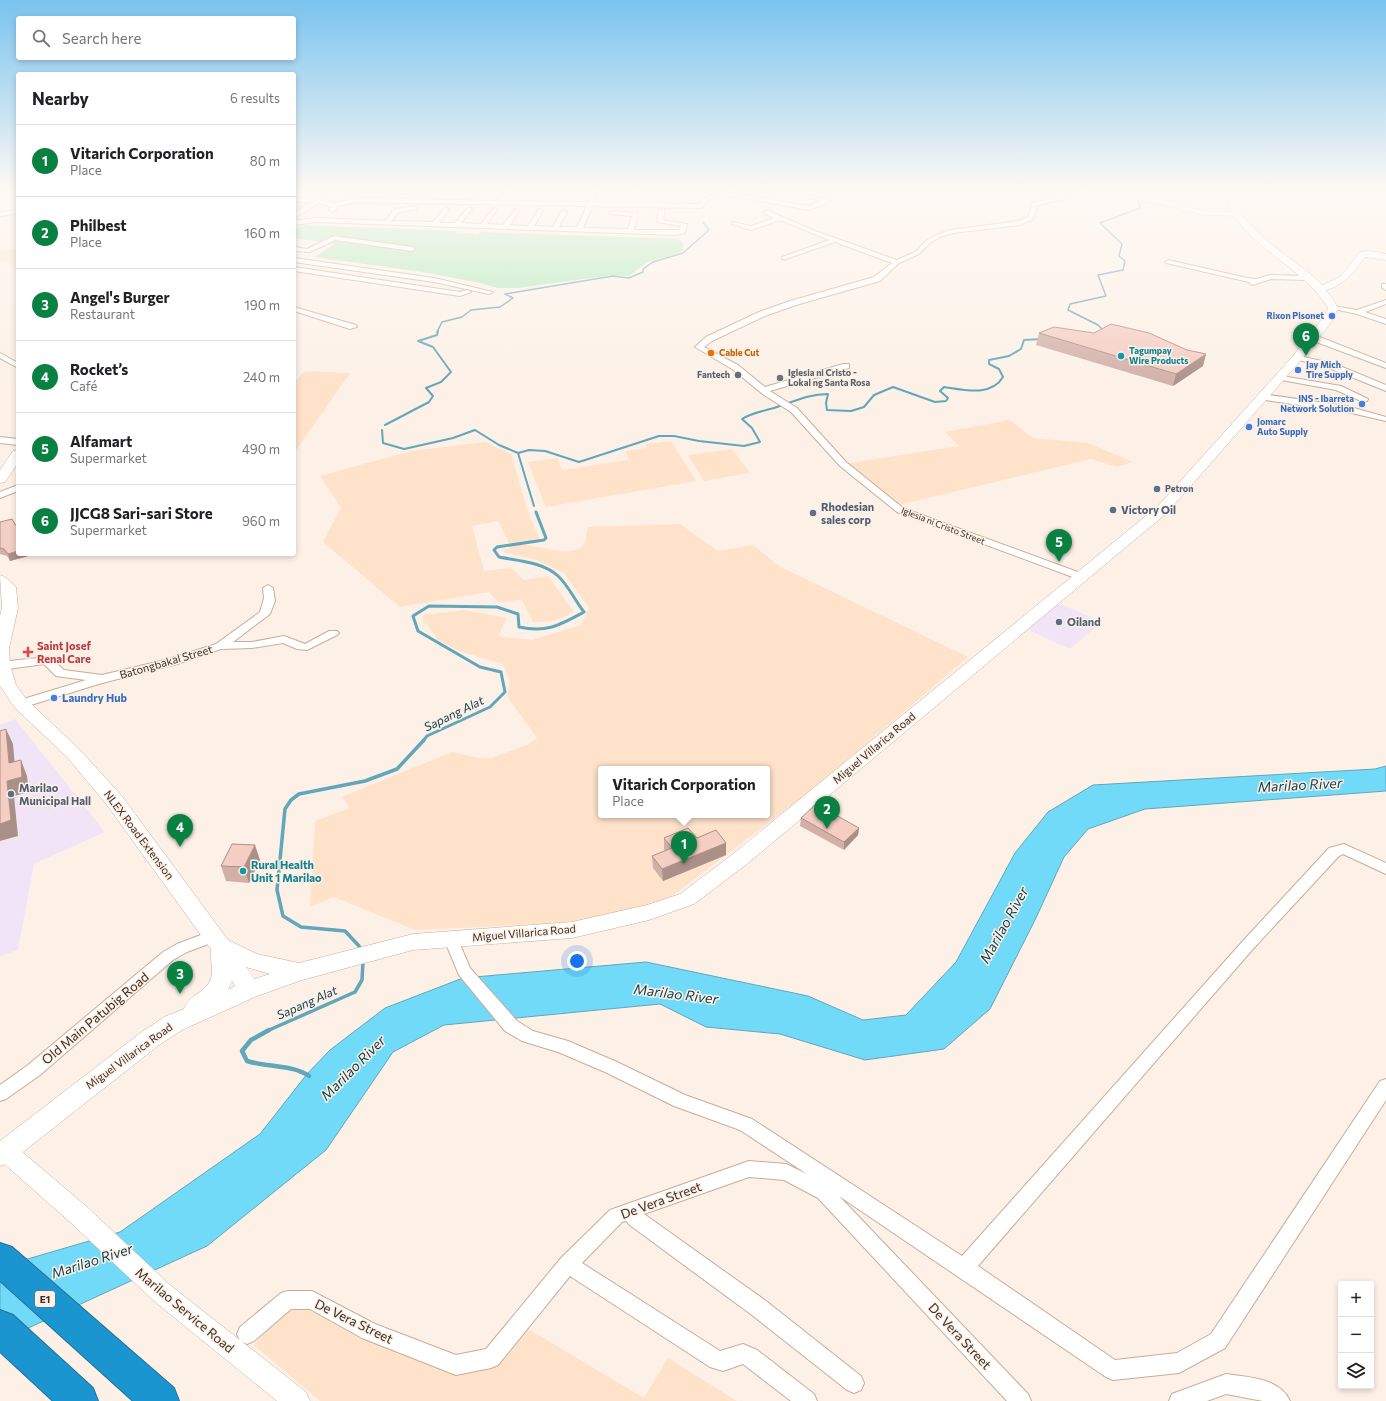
<!DOCTYPE html>
<meta charset="utf-8">
<style>
:root{--surface:#fff;--page:#f2f2f2;--text:#202124;--muted:#757577;--line:#e0e0e0;--accent:#0b8043}
body{margin:0;font-family:Commissioner,sans-serif;background:var(--page);color:var(--text)}
.controls{position:absolute;right:12px;bottom:12px;display:grid;overflow:hidden;border-radius:4px;box-shadow:0 2px 6px #0003}
.controls button{width:36px;height:36px;display:grid;place-items:center;padding:0;border:0;border-bottom:1px solid var(--line);background:var(--surface);color:var(--text);font:20px sans-serif}
.you{position:absolute;left:577px;top:961px;width:14px;height:14px;margin:-10px;border:3px solid #fff;border-radius:50%;background:#1a73e8;box-shadow:0 0 0 6px #1a73e833}
.badge{display:grid;place-items:center;width:26px;height:26px;border-radius:50%;background:var(--accent);color:#fff;font-size:13px;font-weight:700}
.pin{position:absolute;translate:-50% -33px;filter:drop-shadow(0 1px 2px #0008)}
.pin::after{content:'';position:absolute;top:21px;width:14px;height:12px;background:inherit;clip-path:polygon(0 0,100% 0,50% 100%)}
.popup{position:absolute;left:598px;top:766px;width:172px;height:52px;box-sizing:border-box;display:grid;place-content:center;border-radius:4px;background:var(--surface);filter:drop-shadow(0 1px 3px #0005);font-size:13px;white-space:nowrap;color:var(--muted)}
.popup b{font-size:15px;color:var(--text)}
.popup::after{content:'';position:absolute;left:50%;top:100%;margin-left:-8px;border:8px solid transparent;border-top-color:var(--surface)}
.list{margin:0;padding:0;list-style:none}
h2{display:flex;justify-content:space-between;align-items:center;height:52px;margin:0;padding:0 16px;font-size:17px}
h2 small{font-size:13px;font-weight:400;color:var(--muted)}
.list li{display:grid;grid-template-columns:26px 1fr auto;gap:12px;align-items:center;box-sizing:border-box;height:72px;padding:0 16px;border-top:1px solid var(--line)}
.list b{display:block;font-size:15px;white-space:nowrap}
.list p{margin:0;font-size:13px;white-space:nowrap;color:var(--muted)}
.list em{font-size:13px;font-style:normal;color:var(--muted)}
.icon{flex:none;width:22px;height:22px;fill:none;stroke:currentColor;stroke-width:2;stroke-linecap:round;stroke-linejoin:round}
.map{position:relative;flex:none;width:1386px;height:1401px;overflow:hidden}
.search{position:absolute;background:var(--surface);box-shadow:0 2px 6px #0003;left:16px;top:16px;width:280px;height:44px;display:flex;align-items:center;gap:10px;box-sizing:border-box;padding:0 14px;border-radius:4px;color:var(--muted);font-size:15px}
.panel{position:absolute;background:var(--surface);box-shadow:0 2px 6px #0003;left:16px;top:72px;width:280px;height:484px;border-radius:4px}
.map>svg:first-child{display:block}
.commercial{fill:#f2e4f7}
.built{fill:#fee2ca;fill-rule:evenodd}
.green{fill:#b0e8b9}
.water{fill:#72daf9;stroke:#61a6b9}
.lines{fill:none;stroke-linecap:round;stroke-linejoin:round}
.stream-far4{stroke:#61a6b9;stroke-width:1.5}
.stream-far3{stroke:#61a6b9;stroke-width:2}
.stream-far2{stroke:#61a6b9;stroke-width:3}
.stream-far1{stroke:#61a6b9;stroke-width:3.5}
.stream{stroke:#61a6b9;stroke-width:4.5}
.minor-casing{stroke:#c9ad95;stroke-width:2}
.tertiary-casing{stroke:#c9ad95;stroke-width:1}
.secondary-casing{stroke:#c9ad95;stroke-width:1}
.motorway-casing{stroke:#267193;stroke-width:2}
.minor{fill:#fff;fill-rule:evenodd}
.tertiary{fill:#fff;fill-rule:evenodd}
.secondary{fill:#fff;fill-rule:evenodd}
.motorway{fill:#1b95cf;fill-rule:evenodd}
.wall{fill:#d2b0a8}
.shaded-wall{fill:#ab9088}
.building{fill:#f4cdc3;stroke:#ab9088}
.shop-dot{fill:#3f7fe0;stroke:#fdf1e7;stroke-width:1.5}
.food-dot{fill:#e8710a;stroke:#fdf1e7;stroke-width:1.5}
.culture-dot{fill:#0f9aa8;stroke:#fdf1e7;stroke-width:1.5}
.service-dot{fill:#5c6f8a;stroke:#fdf1e7;stroke-width:1.5}
.worship-dot{fill:#6b7280;stroke:#fdf1e7;stroke-width:1.5}
.health-dot{fill:#e0444e;stroke:#fdf1e7;stroke-width:1.5}
.labels{text-anchor:middle;stroke-width:3;stroke-linejoin:round;paint-order:stroke}
.far-shop-label{font-size:9px;font-weight:bold;fill:#366cbe;stroke:#fdf1e7;text-anchor:end}
.far-culture-label{font-size:9px;font-weight:bold;fill:#0d838f;stroke:#fdf1e7;text-anchor:start}
.far-food-label{font-size:9px;font-weight:bold;fill:#c56008;stroke:#fdf1e7;text-anchor:start}
.far-worship-label{font-size:9px;font-weight:bold;fill:#5b616d;stroke:#fdf1e7;text-anchor:start}
.far-service-label{font-size:9px;font-weight:bold;fill:#4e5e75;stroke:#fdf1e7;text-anchor:end}
.far-street-label{font-size:9px;fill:#392e24;stroke:#fdf1e7}
.shield{fill:#fdf1e7;stroke:#74685e;stroke-width:1}
.shield-label{font-size:10px;font-weight:bold;fill:#392e24}
.service-label{font-size:11px;font-weight:bold;fill:#4e5e75;stroke:#fdf1e7;text-anchor:start}
.health-label{font-size:11px;font-weight:bold;fill:#be3a42;stroke:#fdf1e7;text-anchor:start}
.street-label{font-size:11px;fill:#392e24;stroke:#fdf1e7}
.shop-label{font-size:11px;font-weight:bold;fill:#366cbe;stroke:#fdf1e7;text-anchor:start}
.culture-label{font-size:11px;font-weight:bold;fill:#0d838f;stroke:#fdf1e7;text-anchor:start}
.water-label{font-size:12px;font-style:italic;fill:#12414f;stroke:#fdf1e7}
.near-street-label{font-size:13px;fill:#392e24;stroke:#fdf1e7}
.near-water-label{font-size:14px;font-style:italic;fill:#12414f;stroke:#fdf1e7}
</style>
<div class="map">
<svg width="1386" height="1401" viewBox="0 0 1386 1401">
<rect width="100%" height="100%" fill="#fdf1e7"/>
<!-- commercial -->
<path class="commercial" d="M1058,603l44,19 -32,27 -44,-20z
M15,719l90,113 -71,32 -16,86 -18,6v-231z"/>
<!-- built -->
<path class="built" d="M294,191h63l-17,11 -12,-5 -34,-2z
M12,248l6,2v14l-5,1 -13,-5v-8z
M304,371l46,2 -53,76h-3v-69h3z
M1010,420l23,18 55,5 45,19 -16,5 -26,-8 -197,47 -51,-42 116,-18 -14,-14z
M671,441l25,40 -150,26 -18,-45 29,-4 5,12 67,-10 -3,-9 21,-3 -1,-4z
M485,442l26,12 17,58 12,28 -31,3 -11,-22 -26,5 12,45 27,-3 13,12 24,-4 26,36 -8,4 -13,5 -20,1 -11,-22 -24,2 -9,-10 -89,15 -77,-65 18,-34 -21,-32 91,-25z
M732,449l18,24 -46,8 -16,-26z
M680,524l38,27 35,-6 26,21 189,91 -151,129 -145,110 -45,19 -40,7 -172,8 -81,-33 -24,10 5,-86 35,-13 -8,-11 110,-45 27,6h12l38,-14 8,-6 -30,-42 3,-15 -7,-17 -41,-12 -24,-12 -10,-15 -5,-3v-7l41,-5 43,8 -9,18 34,4 49,-15 8,-17 -25,-35 -27,-13 -34,-8 3,-3 14,-5 45,8 14,-3 6,-6 3,-16zM601,769h166v46h-166z
M298,1297l155,72 33,-7 34,-38 124,74 24,-40 69,43h-417l-66,-56z"/>
<!-- green -->
<path class="green" d="M304,225l152,6 -1,2 22,1 4,-2 198,7 4,4v7l-13,6 -21,5 -20,15 -16,-1 -95,13h-20l-22,-6 -54,-10 -107,-15 20,-13 -41,-6v-8z"/>
<!-- water -->
<path class="water" d="M1386,766v25l-241,18 -57,20 -24,28 -29,63 -45,89 -46,40 -79,11 -85,-26 -74,-7 -46,-23 -216,21 -51,27 -67,98 -119,96 -207,95v-74l120,-35 140,-98 47,-60 23,-24 55,-42 78,-30 183,-16 162,34 55,24 43,-5 50,-53 59,-109 33,-41 45,-27 282,-16z"/>
<g class="lines">
<!-- stream-far4 -->
<path class="stream-far4" d="M1104,331l-6,-6 -30,-15 2,-6 36,-8 -8,-21 25,-5 2,-9 -6,-5 3,-12 -22,-21 40,-15 -3,-17
M437,332l5,-10 20,-5 9,-7 29,-3 13,-9 -8,-4 108,-18 16,2 14,-6v-3l10,-7 30,-9 26,-23 -6,-8"/>
<!-- stream-far3 -->
<path class="stream-far3" d="M385,425l44,-23 4,-6 -7,-8 15,-6 10,-10 -18,-25 -15,-6 19,-6 1,-4
M382,430l1,13 21,6 49,-11 22,-8 24,15 19,8 11,-3 16,1 34,11 80,-26h15l25,5 45,5 16,-4 -8,-14 -10,-9c11,-7 23,-8 35,-12 18,-6 32,-13 51,-13l-2,9 1,7 24,1 13,-4 10,-12 19,-8 42,15 11,-1 2,-3 -8,-7 4,-4c20,3 47,10 59,-10l-4,-8 -10,-5v-4l20,-4 12,-7 3,-9 17,-1
M518,453l16,53"/>
<!-- stream-far2 -->
<path class="stream-far2" d="M423,741l4,-5 63,-29 15,-15 -4,-20 -21,-5 -62,-36 -5,-15 16,-10 68,1 21,7 1,13c28,6 41,-2 65,-15 -9,-11 -15,-26 -26,-36 -15,-14 -40,-15 -59,-19l-5,-7 3,-3 47,-7 2,-2 -10,-26"/>
<!-- stream-far1 -->
<path class="stream-far1" d="M361,951l-2,-5 -14,-15 -44,-4 -18,-11 -6,-26 8,-81 6,-9 8,-6 66,-13 32,-12 27,-29
M267,1031l88,-39 7,-12 1,-19"/>
<!-- stream -->
<path class="stream" d="M269,1030l-18,10 -9,11 5,10c19,6 47,4 62,15"/>
<defs>
<path id="minor" d="M505,191h6l-8,10 85,1 4,-11h6l-4,11 105,2 5,-6 13,-4 -81,-1 -3,-2h103l-3,2 76,13 12,-5 -39,-10h9l40,10 -22,9 -84,-15 -17,5 -7,8 -108,-2 -10,22 45,1 4,-13 -22,-2 -1,-1 3,-2 26,2 -4,17h46l1,-4 -24,-4 2,-12 3,-2 3,2 -2,10 24,4 -2,9 -9,2 -360,-13 -22,3v-4l22,-3 69,3 10,-12 20,-3 2,1v2l-18,3 -8,9 42,1 13,-15 3,2 -10,14h16l14,-16 3,2 -11,14 20,1 13,-16 3,2 -10,14 16,1 13,-16 3,2 -9,14 18,1 10,-16 2,-1 3,2 -9,15 19,1 8,-15 3,-2 3,2 -8,15h18l10,-21 -228,-4 -22,4v3l-5,3 -3,-2 2,-3 -12,-4 -21,13h-4v-3l17,-11h-17v-4l30,1 9,4 26,-5 138,3z
M822,191h18l1,2 -3,2z
M1090,191h9l-62,14 -4,14 -13,6 -67,8 -13,4 -10,6 -11,11 -20,9 -19,18 -84,24 -31,11 -53,25 -8,6 34,18 27,22 78,-23h6v4l-79,23 27,17 49,54 57,46 183,67 1,2 -1,2h-8l-181,-67 -57,-46 -49,-54 -27,-17 -32,-26 -37,-22 11,-10 53,-25 31,-11 84,-24 18,-14 -57,-21 -49,17h-4v-2l47,-17 -49,-20 -29,10 -19,-6v-2l19,4 23,-8 -10,-5 -1,-1 3,-2 49,21 82,29 18,-8 11,-11 10,-6 14,-5 69,-9 9,-4 4,-14z
M18,210v4l-18,2v-4z
M334,236l78,11 3,2 -3,2 -77,-11 -25,12 -16,-1v-4l13,2z
M294,258l140,20 59,14 -4,2 -55,-12 -140,-20z
M1168,260l79,18 10,1 13,-4 37,1 4,2 -4,2 -36,-1 -19,6 -3,-3 -83,-19 -1,-1z
M294,267l166,25 7,-2 4,2 -11,4 -166,-25z
M1382,284h4v6l-4,-2z
M1386,300v4l-21,8 21,7v5l-29,-10 -28,-6 4,-2 24,4z
M294,307l62,18 1,2 -7,2 -56,-18z
M1311,336h6l69,27v5l-75,-28z
M0,353l18,10v5l-18,-10z
M1295,355l40,9 51,21v6l-57,-23 -34,-9z
M1276,375l65,11 27,13 -1,2h-6l-25,-11 -60,-11z
M1262,394l85,12 39,11v4l-39,-9 -88,-13v-4z
M0,437l18,2v6l-18,-2z
M18,485v6l-18,7v-6z
M268,585l5,3 2,13 -5,13 -37,28h19l32,-6 21,8 24,-13h8l2,2 -2,2 -30,15 -10,-1 -14,-6 -31,5 -31,1 -44,15 -75,19 -81,25 -4,-1 -2,-3 2,-3 69,-21 -30,-4 -12,-12 -44,6v-8l47,-5 4,1 13,12 38,5 67,-16 47,-15 44,-32 4,-14 -1,-10z
M1344,844l42,19v11l-43,-20 -4,2 -87,94 -274,316 137,94 62,-7 34,-19 169,-253 6,-2v21l-161,248 -46,25 -66,7 -7,-3 -267,-181 189,198 3,7h-24l-189,-203 -34,-18 -35,-3 -105,37 122,87 95,75 3,7 -3,7 -7,3 -7,-3 -95,-75 -121,-89 -5,-5 -4,1 -40,41 138,88 23,-7 14,6 57,44 3,7h-26l-48,-37 -20,7 -13,-4 -140,-91 -72,89 -7,3 -35,7 -94,-37 -52,-29h-19l-37,32 -7,3 -7,-3 -3,-7 3,-7 41,-34 7,-2h24l63,33 81,31 30,-6 75,-91 49,-48 139,-49 37,3 21,10 -67,-44 -66,-24 -69,-34 -47,-20 -36,-11 -17,-10 -46,-56 -15,-36 2,-4 5,-2 5,2 14,33 47,53 16,10 35,10 49,21 68,33 67,24 210,137 280,-314 87,-94z
M214,930l5,2 2,4 -2,4 -32,12 -14,8 -133,115 -34,24 -6,2v-16l28,-20 135,-113 14,-8z
M1226,1374c22,3 54,4 64,27h-27l-37,-7 -19,7h-38l3,-7z"/>
<path id="tertiary" d="M1091,191h14l57,9 41,11 35,1 4,2 -4,2 -35,-1 -42,-11 -67,-11z
M1372,251l14,3v6l-21,-3c-14,19 -21,29 -46,35l-4,-3 26,-13 19,-24z
M5,1141l8,3 74,63 83,78 136,107 4,9h-33l-123,-100 -83,-78 -71,-63v-17z"/>
<path id="secondary" d="M1228,191h8c1,4 1,10 2,15 8,24 56,54 76,71 10,9 17,19 24,31l-6,13 -31,39 -133,152 -421,352 -53,40 -45,16 -77,18 -159,12 -111,30 -45,16 -75,34 -23,15 -150,118 -9,3v-25l143,-110 23,-15 18,-7c4,-13 20,-16 26,-28 5,-10 -1,-22 1,-32l-104,-144 -40,-48 -52,-49 -15,-22v-70l2,-8 -2,-33 5,2 11,10 2,21 -9,40 1,17 6,20 11,15 52,49 42,46 107,145 29,14 42,9 114,-29 159,-12 75,-17 33,-11 53,-40 425,-348 135,-150 30,-38 5,-10c-22,-39 -85,-64 -98,-102 -2,-4 -2,-10 -2,-15zM246,967l24,7 -16,5zM232,981l3,5 -7,4z
M18,450v13l-13,19 -5,1v-13l13,-19z"/>
<path id="motorway" d="M0,1243l12,4 162,141 5,13h-46l-133,-120z
M0,1310l13,5 80,73 5,13h-45l-53,-49z"/>
</defs>
<!-- minor casing -->
<use href="#minor" class="minor-casing"/>
<!-- tertiary casing -->
<use href="#tertiary" class="tertiary-casing"/>
<!-- secondary casing -->
<use href="#secondary" class="secondary-casing"/>
<!-- motorway casing -->
<use href="#motorway" class="motorway-casing"/>
<!-- minor -->
<use href="#minor" class="minor"/>
<!-- tertiary -->
<use href="#tertiary" class="tertiary"/>
<!-- secondary -->
<use href="#secondary" class="secondary"/>
<!-- motorway -->
<use href="#motorway" class="motorway"/>
</g>
<!-- wall -->
<path class="wall" d="M1039,333l148,17 19,4 -3,12 -30,20 -137,-41z
M0,522l32,33 -22,6 -3,-5 -7,-2z
M801,818l58,10 -1,7 -14,15 -44,-24z
M664,838h33l29,17 -63,26 -10,-13 -1,-12 13,-5 -1,-2z
M260,860l-11,23 -23,-2 -5,-15z"/>
<!-- shaded-wall -->
<path class="shaded-wall" d="M1206,354l-3,12 -30,20 3,-12z
M18,551v3h14v1l-22,6 -2,-7z
M6,729l7,15 3,34 5,-18 6,16 2,16 -15,4 4,40 -18,5v-17l7,-43 2,-18z
M859,828l-1,7 -14,15v-8z
M726,843v12l-63,26 -1,-12z
M255,845l5,15 -11,23 -5,-16z"/>
<!-- building -->
<path class="building" d="M1111,324l38,9 38,17 19,4 -30,20 -137,-41 15,-6 40,6z
M12,519l6,10v22l-10,3 -4,-5 -4,-1v-26z
M6,729l3,34 12,-3 1,17 -15,4 4,39 -11,4v-93z
M816,804l43,24 -15,14 -43,-24z
M688,828l9,10 19,-8 10,13 -64,26 -10,-13 20,-8 -8,-10z
M232,844l23,1 -11,22 -23,-1z"/>
<!-- sky -->
<linearGradient id="sky" x2="0" y2="1"><stop stop-color="#79c3ef"/><stop offset="0.49" stop-color="#fef9f4"/><stop offset="1" stop-color="#fef9f4" stop-opacity="0"/></linearGradient>
<rect width="1386" height="387" fill="url(#sky)"/>
<!-- markers -->
<g class="shop-dot">
<circle cx="1332" cy="316" r="4"/>
<circle cx="1298" cy="370" r="4"/>
<circle cx="1362" cy="404" r="4"/>
<circle cx="1249" cy="427" r="4"/>
<circle cx="54" cy="698" r="4"/>
</g>
<circle class="food-dot" cx="711" cy="353" r="4"/>
<g class="culture-dot">
<circle cx="1121" cy="356" r="4"/>
<circle cx="243" cy="871" r="4"/>
</g>
<g class="service-dot">
<circle cx="738" cy="375" r="4"/>
<circle cx="1157" cy="489" r="4"/>
<circle cx="1113" cy="510" r="4"/>
<circle cx="813" cy="513" r="4"/>
<circle cx="1059" cy="622" r="4"/>
<circle cx="11" cy="794" r="4"/>
</g>
<circle class="worship-dot" cx="780" cy="378" r="4"/>
<path class="health-dot" d="M26 646h4v4h4v4h-4v4h-4v-4h-4v-4h4z"/>
<g class="labels">
<!-- far-shop labels -->
<g class="far-shop-label">
<text x="1324" y="319">Rixon Pisonet</text>
<text x="1306" y="368" text-anchor="start">Jay Mich<tspan x="1306" dy="10">Tire Supply</tspan></text>
<text x="1354" y="402">INS - Ibarreta<tspan x="1354" dy="10">Network Solution</tspan></text>
<text x="1257" y="425" text-anchor="start">Jomarc<tspan x="1257" dy="10">Auto Supply</tspan></text>
</g>
<!-- far-culture labels -->
<g class="far-culture-label">
<text x="1129" y="354">Tagumpay<tspan x="1129" dy="10">Wire Products</tspan></text>
</g>
<!-- far-food labels -->
<g class="far-food-label">
<text x="719" y="356">Cable Cut</text>
</g>
<!-- far-worship labels -->
<g class="far-worship-label">
<text x="788" y="376">Iglesia ni Cristo -<tspan x="788" dy="10">Lokal ng Santa Rosa</tspan></text>
</g>
<!-- far-service labels -->
<g class="far-service-label">
<text x="730" y="378">Fantech</text>
<text x="1165" y="492" text-anchor="start">Petron</text>
</g>
<!-- far-street labels -->
<g class="far-street-label">
<text transform="translate(943 526) rotate(21)" y="3">Iglesia ni Cristo Street</text>
</g>
<!-- shield labels -->
<rect class="shield" x="35" y="1291" width="20" height="16" rx="3"/>
<g class="shield-label">
<text x="45" y="1303">E1</text>
</g>
<!-- service labels -->
<g class="service-label">
<text x="821" y="511">Rhodesian<tspan x="821" dy="13">sales corp</tspan></text>
<text x="1121" y="514">Victory Oil</text>
<text x="1067" y="626">Oiland</text>
<text x="19" y="792">Marilao<tspan x="19" dy="13">Municipal Hall</tspan></text>
</g>
<!-- health labels -->
<g class="health-label">
<text x="37" y="650">Saint Josef<tspan x="37" dy="13">Renal Care</tspan></text>
</g>
<!-- street labels -->
<g class="street-label">
<text transform="translate(166 662) rotate(-16)" y="4">Batongbakal Street</text>
<text transform="translate(874 748) rotate(-40)" y="4">Miguel Villarica Road</text>
<text transform="translate(139 835) rotate(53)" y="4">NLEX Road Extension</text>
<text transform="translate(524 933) rotate(-5)" y="4">Miguel Villarica Road</text>
<text transform="translate(129 1056) rotate(-36)" y="4">Miguel Villarica Road</text>
</g>
<!-- shop labels -->
<g class="shop-label">
<text x="62" y="702">Laundry Hub</text>
</g>
<!-- culture labels -->
<g class="culture-label">
<text x="251" y="869">Rural Health<tspan x="251" dy="13">Unit 1 Marilao</tspan></text>
</g>
<!-- water labels -->
<g class="water-label">
<text transform="translate(454 714) rotate(-26)" y="4">Sapang Alat</text>
<text transform="translate(307 1003) rotate(-24)" y="4">Sapang Alat</text>
</g>
<!-- near-street labels -->
<g class="near-street-label">
<text transform="translate(95 1018) rotate(-40)" y="5">Old Main Patubig Road</text>
<text transform="translate(661 1200) rotate(-20)" y="5">De Vera Street</text>
<text transform="translate(185 1310) rotate(40)" y="5">Marilao Service Road</text>
<text transform="translate(354 1321) rotate(26)" y="5">De Vera Street</text>
<text transform="translate(960 1336) rotate(47)" y="5">De Vera Street</text>
</g>
<!-- near-water labels -->
<g class="near-water-label">
<text transform="translate(1300 785) rotate(-3)" y="5">Marilao River</text>
<text transform="translate(1004 925) rotate(-61)" y="5">Marilao River</text>
<text transform="translate(676 994) rotate(7)" y="5">Marilao River</text>
<text transform="translate(353 1068) rotate(-45)" y="5">Marilao River</text>
<text transform="translate(92 1261) rotate(-18)" y="5">Marilao River</text>
</g>
</g>
</svg>
<div class="controls">
<button>+</button>
<button>−</button>
<button><svg class="icon" aria-label="layers" viewBox="0 0 24 24"><path d="M12 4l9 5-9 5-9-5zM3 14l9 5 9-5"/></svg></button>
</div>
<div class="you"></div>
<div class="pin badge" style="left:684px;top:864px">1</div>
<div class="popup"><b>Vitarich Corporation</b>Place</div>
<div class="pin badge" style="left:827px;top:829px">2</div>
<div class="pin badge" style="left:180px;top:994px">3</div>
<div class="pin badge" style="left:180px;top:847px">4</div>
<div class="pin badge" style="left:1059px;top:562px">5</div>
<div class="pin badge" style="left:1306px;top:356px">6</div>
<div class="search"><svg class="icon" aria-label="search" viewBox="0 0 24 24"><circle cx="10" cy="10" r="6"/><path d="M15 15l6 6"/></svg>Search here</div>
<section class="panel">
<h2>Nearby<small>6 results</small></h2>
<ul class="list">
<li><span class="badge">1</span><div><b>Vitarich Corporation</b><p>Place</p></div><em>80 m</em></li>
<li><span class="badge">2</span><div><b>Philbest</b><p>Place</p></div><em>160 m</em></li>
<li><span class="badge">3</span><div><b>Angel's Burger</b><p>Restaurant</p></div><em>190 m</em></li>
<li><span class="badge">4</span><div><b>Rocket’s</b><p>Café</p></div><em>240 m</em></li>
<li><span class="badge">5</span><div><b>Alfamart</b><p>Supermarket</p></div><em>490 m</em></li>
<li><span class="badge">6</span><div><b>JJCG8 Sari-sari Store</b><p>Supermarket</p></div><em>960 m</em></li>
</ul>
</section>
</div>
